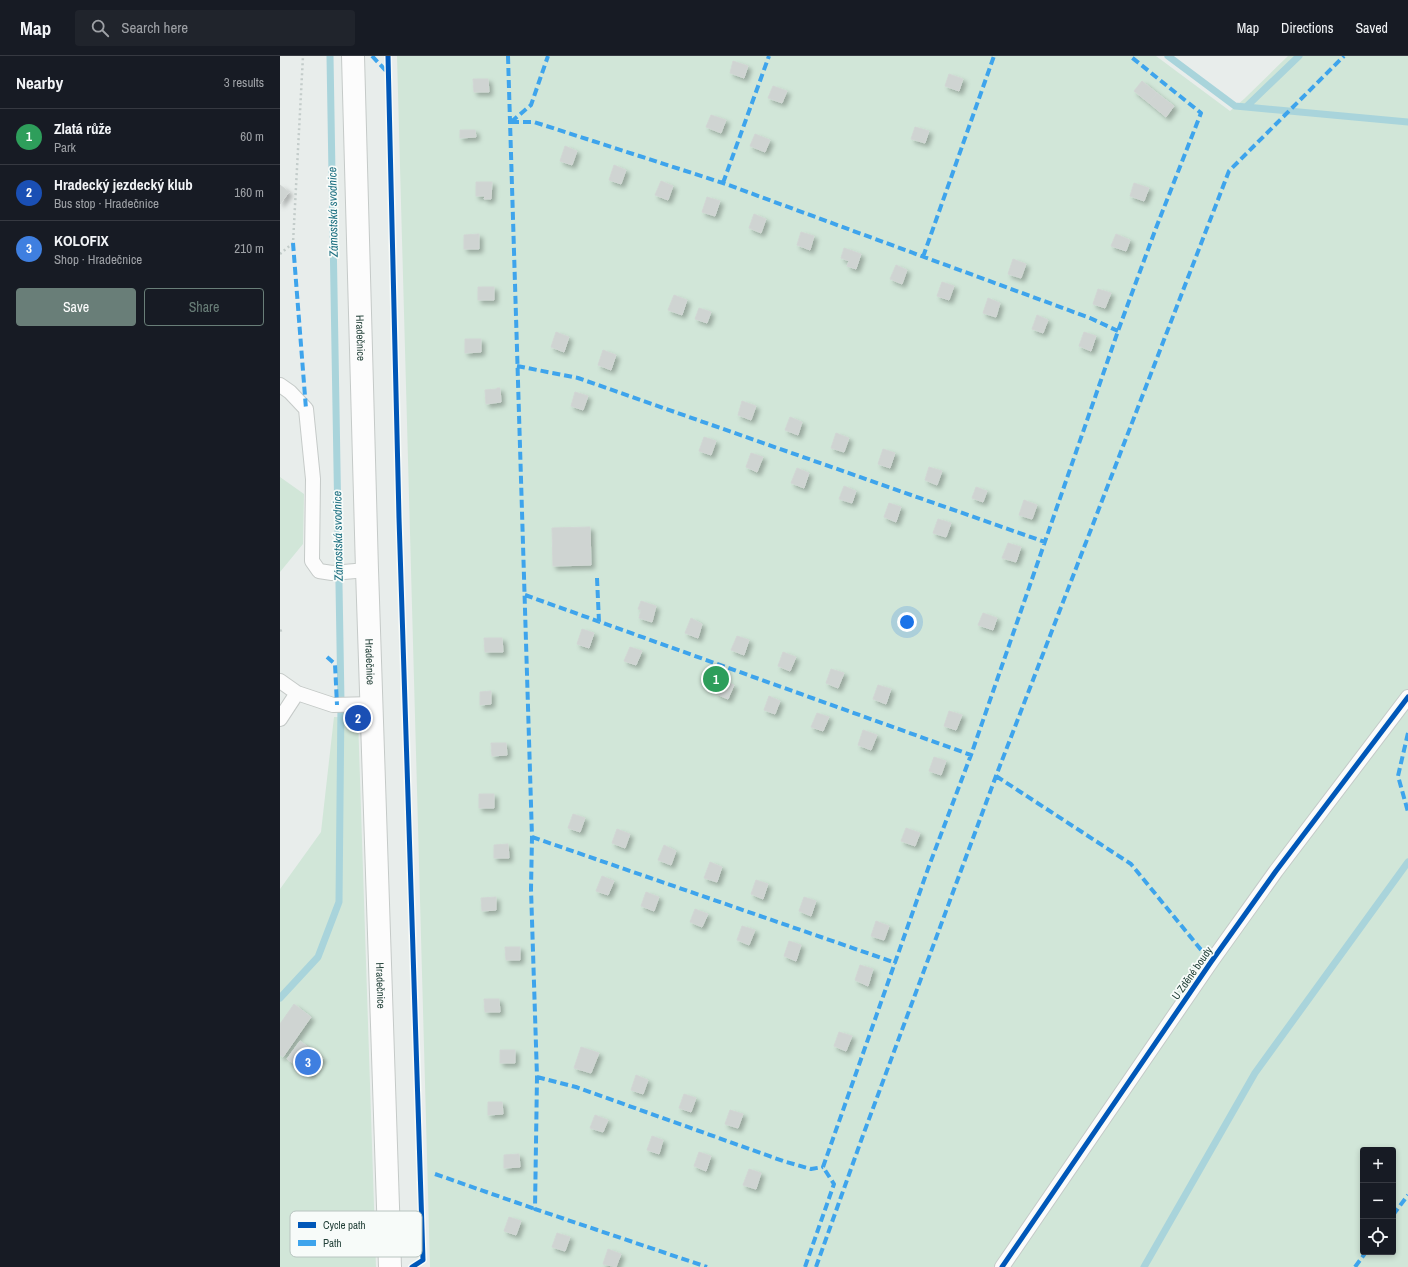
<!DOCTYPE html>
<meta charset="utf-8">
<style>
:root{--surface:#171b24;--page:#20242c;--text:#f1f3f6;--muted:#9ea1a6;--line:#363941;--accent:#697e78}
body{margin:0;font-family:"Archivo Narrow",sans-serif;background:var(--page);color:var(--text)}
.controls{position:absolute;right:12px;bottom:12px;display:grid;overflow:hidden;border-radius:4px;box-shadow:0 2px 6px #0003}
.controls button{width:36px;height:36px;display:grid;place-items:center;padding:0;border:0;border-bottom:1px solid var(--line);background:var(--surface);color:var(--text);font:20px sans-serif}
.you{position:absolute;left:627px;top:566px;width:14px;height:14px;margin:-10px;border:3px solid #fff;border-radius:50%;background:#1a73e8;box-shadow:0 0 0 6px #1a73e833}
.badge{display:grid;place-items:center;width:26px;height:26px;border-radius:50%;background:var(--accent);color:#fff;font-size:13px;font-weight:700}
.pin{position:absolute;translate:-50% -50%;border:2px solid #fff;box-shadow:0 1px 4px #0006}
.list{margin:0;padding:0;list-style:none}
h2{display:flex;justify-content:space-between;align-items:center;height:52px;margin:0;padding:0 16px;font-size:17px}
h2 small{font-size:13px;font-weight:400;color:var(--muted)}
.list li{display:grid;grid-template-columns:26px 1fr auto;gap:12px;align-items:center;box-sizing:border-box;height:56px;padding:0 16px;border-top:1px solid var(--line)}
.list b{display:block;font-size:15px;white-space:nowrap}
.list p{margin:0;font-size:13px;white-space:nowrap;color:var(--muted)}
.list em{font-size:13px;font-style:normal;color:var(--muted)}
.actions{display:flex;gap:8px;padding:12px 16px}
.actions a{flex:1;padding:9px 0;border:1px solid var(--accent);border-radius:4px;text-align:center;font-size:14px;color:var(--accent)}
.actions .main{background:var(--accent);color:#fff}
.icon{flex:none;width:22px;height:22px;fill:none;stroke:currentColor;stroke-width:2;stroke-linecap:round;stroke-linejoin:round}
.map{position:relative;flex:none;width:1128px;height:1211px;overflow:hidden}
header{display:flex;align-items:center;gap:24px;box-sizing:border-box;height:56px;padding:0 20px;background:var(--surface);border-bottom:1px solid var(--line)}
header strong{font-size:19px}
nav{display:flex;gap:22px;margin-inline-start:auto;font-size:14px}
.search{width:280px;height:36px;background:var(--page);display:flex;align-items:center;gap:10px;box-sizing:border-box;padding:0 14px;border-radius:4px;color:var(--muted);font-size:15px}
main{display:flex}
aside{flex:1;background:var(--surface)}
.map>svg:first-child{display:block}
.green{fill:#d1e6d8;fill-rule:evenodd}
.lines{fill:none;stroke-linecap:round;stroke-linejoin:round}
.stream{stroke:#a9d4db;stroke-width:7}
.building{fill:#cfd4d2;stroke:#d1d6d4;filter:url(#shadow)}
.service-casing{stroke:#c5cac8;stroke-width:16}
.minor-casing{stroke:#c5cac8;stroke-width:24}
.path{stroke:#c3ccca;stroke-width:2.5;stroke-dasharray:2 3;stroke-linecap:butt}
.service{stroke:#fcfcfc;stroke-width:14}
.minor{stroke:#fcfcfc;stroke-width:22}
.quiet{stroke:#3ea4ec;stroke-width:4;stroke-dasharray:8 4;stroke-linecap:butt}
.cycleway-casing{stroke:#f7fbf9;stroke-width:8}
.cycleway{stroke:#0057b8;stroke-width:5}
.labels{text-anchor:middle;stroke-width:3.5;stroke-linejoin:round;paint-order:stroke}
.street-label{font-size:11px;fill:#24423a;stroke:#f7fbf9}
.water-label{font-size:12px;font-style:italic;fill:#1c6f80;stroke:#f7fbf9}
.key{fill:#f7fbf9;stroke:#b8c4c0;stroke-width:1}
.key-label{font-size:11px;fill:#24423a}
</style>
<header>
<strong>Map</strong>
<div class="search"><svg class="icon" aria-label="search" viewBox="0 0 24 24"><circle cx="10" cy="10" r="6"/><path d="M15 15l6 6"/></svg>Search here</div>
<nav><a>Map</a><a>Directions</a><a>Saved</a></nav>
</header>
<main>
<aside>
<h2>Nearby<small>3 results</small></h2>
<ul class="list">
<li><span class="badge" style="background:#2e9e5b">1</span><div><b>Zlatá růže</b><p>Park</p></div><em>60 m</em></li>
<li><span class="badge" style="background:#1a4fb4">2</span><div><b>Hradecký jezdecký klub</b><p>Bus stop · Hradečnice</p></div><em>160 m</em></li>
<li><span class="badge" style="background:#3f7fe0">3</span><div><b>KOLOFIX</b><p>Shop · Hradečnice</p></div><em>210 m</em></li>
</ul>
<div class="actions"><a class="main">Save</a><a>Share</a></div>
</aside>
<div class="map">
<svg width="1128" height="1211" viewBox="0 0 1128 1211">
<defs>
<filter id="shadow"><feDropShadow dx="3.5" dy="3.5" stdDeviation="2" flood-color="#0004"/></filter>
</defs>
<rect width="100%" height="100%" fill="#e8edeb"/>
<!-- green -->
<path class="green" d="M117,0h759l74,55 14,-12 44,-43h120v1211h-978zM1083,1094h30v102h-30z
M0,421l24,17 -1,50 -23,28z
M54,661l24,1 18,549h-96v-378l41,-57z"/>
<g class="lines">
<!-- stream -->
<path class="stream" d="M888,0l67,50 11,1 53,-51
M966,51l162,15
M0,942l38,-41 21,-55 2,-200 -11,-646
M864,1211l111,-194 153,-211"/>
</g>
<!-- building -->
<path class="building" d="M453,5l15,5 -4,12 -14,-5z
M669,18l14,5 -4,12 -14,-5z
M193,23h15l1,13h-15z
M862,25l15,12 -8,10 -15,-12z
M493,30l14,5 -5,12 -14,-5z
M877,37l17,13 -8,11 -17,-14z
M431,59l15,5 -5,13 -15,-6z
M635,71l14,4 -4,12 -14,-4z
M180,74h15l1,7 -16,1z
M475,78l15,6 -5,12 -15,-6z
M285,90l12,5 -5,14 -12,-4z
M334,109l12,5 -5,14 -12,-4z
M381,125l12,5 -5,14 -13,-5z
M196,126h16l-1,17h-7l1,-3h-9z
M854,127l15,5 -5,13 -14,-5z
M0,129l9,7 -9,12z
M427,141l13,4 -5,15 -13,-4z
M474,158l12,5 -5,14 -12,-5z
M521,176l13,4 -4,14 -13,-5z
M199,178v15h-15v-14z
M836,178l14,6 -4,11 -15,-5z
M564,192l17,6 -5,15 -9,-3 2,-5 -8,-3z
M733,203l13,5 -5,14 -13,-4z
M616,209l11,5 -5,14 -12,-5z
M662,226l12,4 -5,14 -12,-4z
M198,231h16v13h-16z
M818,233l13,4 -6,15 -12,-4z
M394,239l13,5 -5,15 -14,-5z
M708,242l12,5 -4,14 -13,-4z
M419,252l12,4 -4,11 -12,-4z
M757,259l11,5 -5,13 -11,-4z
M276,276l13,5 -5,15 -13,-5z
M804,276l12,4 -5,15 -12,-5z
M185,283h16v13l-16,1z
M323,294l13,5 -5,15 -13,-5z
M217,332h3l1,14 -15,2 -1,-14 12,-1z
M295,336l13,4 -5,14 -12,-4z
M462,345l14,5 -5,14 -13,-5z
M510,361l12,5 -4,13 -13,-5z
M556,377l13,5 -5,14 -13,-4z
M424,381l12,4 -5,14 -12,-4z
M603,393l12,4 -5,15 -12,-4z
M471,397l12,4 -6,15 -11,-5z
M649,411l13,4 -5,14 -12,-5z
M517,412l12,5 -5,15 -13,-5z
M564,430l12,5 -4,12 -13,-4z
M696,431l11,4 -4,11 -11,-4z
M744,444l13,5 -5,14 -13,-4z
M609,447l12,4 -5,15 -12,-5z
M658,463l13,4 -5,14 -13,-4z
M310,471l1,38 -38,1 -1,-38z
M728,487l13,4 -5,15 -14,-4z
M361,545l15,5 -4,16 -13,-4 2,-8 -3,-1z
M703,557l14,5 -4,12 -15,-5z
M411,562l11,6 -4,14 -13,-5z
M302,573l12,4 -5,15 -12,-4z
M457,580l12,4 -5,15 -13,-5z
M204,582h18l1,14h-18z
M350,591l12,4 -6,14 -12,-4z
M503,596l13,5 -6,14 -12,-5z
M551,613l13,4 -6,15 -12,-5z
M442,624l12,5 -6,14 -12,-5z
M598,629l13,4 -5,15 -13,-5z
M211,635v13l-11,1v-13z
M489,640l11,5 -5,13 -11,-4z
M669,655l13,4 -6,15 -12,-4z
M537,657l12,4 -6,14 -12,-4z
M583,674l14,5 -6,15 -13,-5z
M211,687h15l1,12 -15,1z
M654,701l12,4 -5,14 -12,-4z
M199,738h15v14h-15z
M293,758l12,4 -5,14 -12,-4z
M626,772l14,5 -5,13 -14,-5z
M337,773l13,5 -5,14 -13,-5z
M228,788l1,14h-15v-13z
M384,789l12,6 -5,14 -13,-5z
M430,806l12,5 -5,15 -13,-4z
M322,820l12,5 -6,14 -12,-4z
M476,824l12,4 -5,15 -12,-5z
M366,836l13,5 -5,14 -13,-5z
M216,841v13l-14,1 -1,-13z
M524,841l12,4 -5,15 -12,-5z
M415,853l13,5 -6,13 -12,-5z
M596,865l13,5 -5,14 -13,-4z
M462,870l13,4 -6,15 -12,-5z
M509,885l12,4 -5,16 -12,-5z
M225,891h15v13h-14z
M580,909l13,4 -5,17 -13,-6z
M204,943h15l1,13h-15z
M14,948l17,13 -28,40 -3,-2v-31z
M559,976l13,4 -6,15 -12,-5z
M20,985l23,17 -13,17 -23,-16z
M301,991l18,6 -8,20 -17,-5z
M220,994h15v13h-15z
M356,1019l12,5 -5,14 -12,-4z
M404,1038l12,4 -5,14 -12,-4z
M208,1046h14l1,12 -15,1z
M450,1054l13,4 -5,14 -13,-4z
M315,1059l13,5 -5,12 -13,-4z
M372,1080l11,4 -4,14 -12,-4z
M419,1096l12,4 -5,15 -12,-5z
M239,1098l1,13 -16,1v-13z
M469,1113l12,4 -5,16 -13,-4z
M229,1161l12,4 -5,14 -12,-4z
M277,1177l13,4 -5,14 -13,-4z
M328,1193l13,5 -5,13 -13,-3z"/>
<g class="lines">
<defs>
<path id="service" d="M0,329l10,7 16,17 7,70 -1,82 7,10 13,2 35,-3
M0,625l17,12
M0,663l17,-26 36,12 40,-1
M722,1211l209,-305 65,-91 132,-174"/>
<g id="minor">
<path id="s1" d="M73,0l14,514 23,697"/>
</g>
</defs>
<!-- service casing -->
<use href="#service" class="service-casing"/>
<!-- minor casing -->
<use href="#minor" class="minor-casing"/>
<!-- path -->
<path class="path" d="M0,198l13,-11 10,-187
M0,575l2,-1"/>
<!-- service -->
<use href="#service" class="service"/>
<!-- minor -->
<use href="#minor" class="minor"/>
<!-- quiet -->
<path class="quiet" d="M92,0l17,18
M228,0l24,781 -1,52 6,188 -2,132 172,58
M231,66h23l189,61 367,135 28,13
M231,66l20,-17 17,-49
M443,127l46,-127
M13,187l13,166
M643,201l71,-201
M237,310l61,12 467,164
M317,522l2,44
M245,539l446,160
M47,601l8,7 2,41
M1128,677l-10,43 10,36
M716,720l135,88 80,98
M252,781l364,126
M257,1021l39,10 207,74 28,8 12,-2
M155,1118l100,35
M1113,1159l15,-20
M525,1211l29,-83 -11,-17 106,-301 42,-111 147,-424 38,-103 45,-115 -71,-57
M536,1211l46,-129 134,-362 233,-605 115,-115
M1075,1211l11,-15"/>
<defs>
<path id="cycleway" d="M108,0l11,462 24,742 -11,7
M722,1211l209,-305 65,-91 132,-174"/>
</defs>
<!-- cycleway casing -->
<use href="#cycleway" class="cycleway-casing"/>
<!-- cycleway -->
<use href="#cycleway" class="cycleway"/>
</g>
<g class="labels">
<!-- street labels -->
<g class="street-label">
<text dy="4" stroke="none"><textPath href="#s1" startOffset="282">Hradečnice</textPath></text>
<text dy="4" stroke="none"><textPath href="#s1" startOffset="606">Hradečnice</textPath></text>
<text transform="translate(912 917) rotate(-55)" y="4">U Zděné boudy</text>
<text dy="4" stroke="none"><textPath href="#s1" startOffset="930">Hradečnice</textPath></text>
</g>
<!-- water labels -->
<g class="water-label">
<text transform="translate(53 156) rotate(-91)" y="4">Zámostská svodnice</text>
<text transform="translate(58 480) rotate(-91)" y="4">Zámostská svodnice</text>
</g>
</g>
<!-- legend -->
<rect x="10" y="1155" width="132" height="46" rx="6" class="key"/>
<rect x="18" y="1166" width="18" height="6" fill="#0057b8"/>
<rect x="18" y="1184" width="18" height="6" fill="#3ea4ec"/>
<g class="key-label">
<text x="43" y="1173">Cycle path</text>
<text x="43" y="1191">Path</text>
</g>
</svg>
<div class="controls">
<button>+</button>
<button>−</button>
<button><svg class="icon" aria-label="locate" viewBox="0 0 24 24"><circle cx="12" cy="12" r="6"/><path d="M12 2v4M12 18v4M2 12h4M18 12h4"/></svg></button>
</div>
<div class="you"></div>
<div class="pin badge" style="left:436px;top:623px;background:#2e9e5b">1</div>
<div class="pin badge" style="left:78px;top:662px;background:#1a4fb4">2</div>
<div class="pin badge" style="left:28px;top:1006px;background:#3f7fe0">3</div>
</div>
</main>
